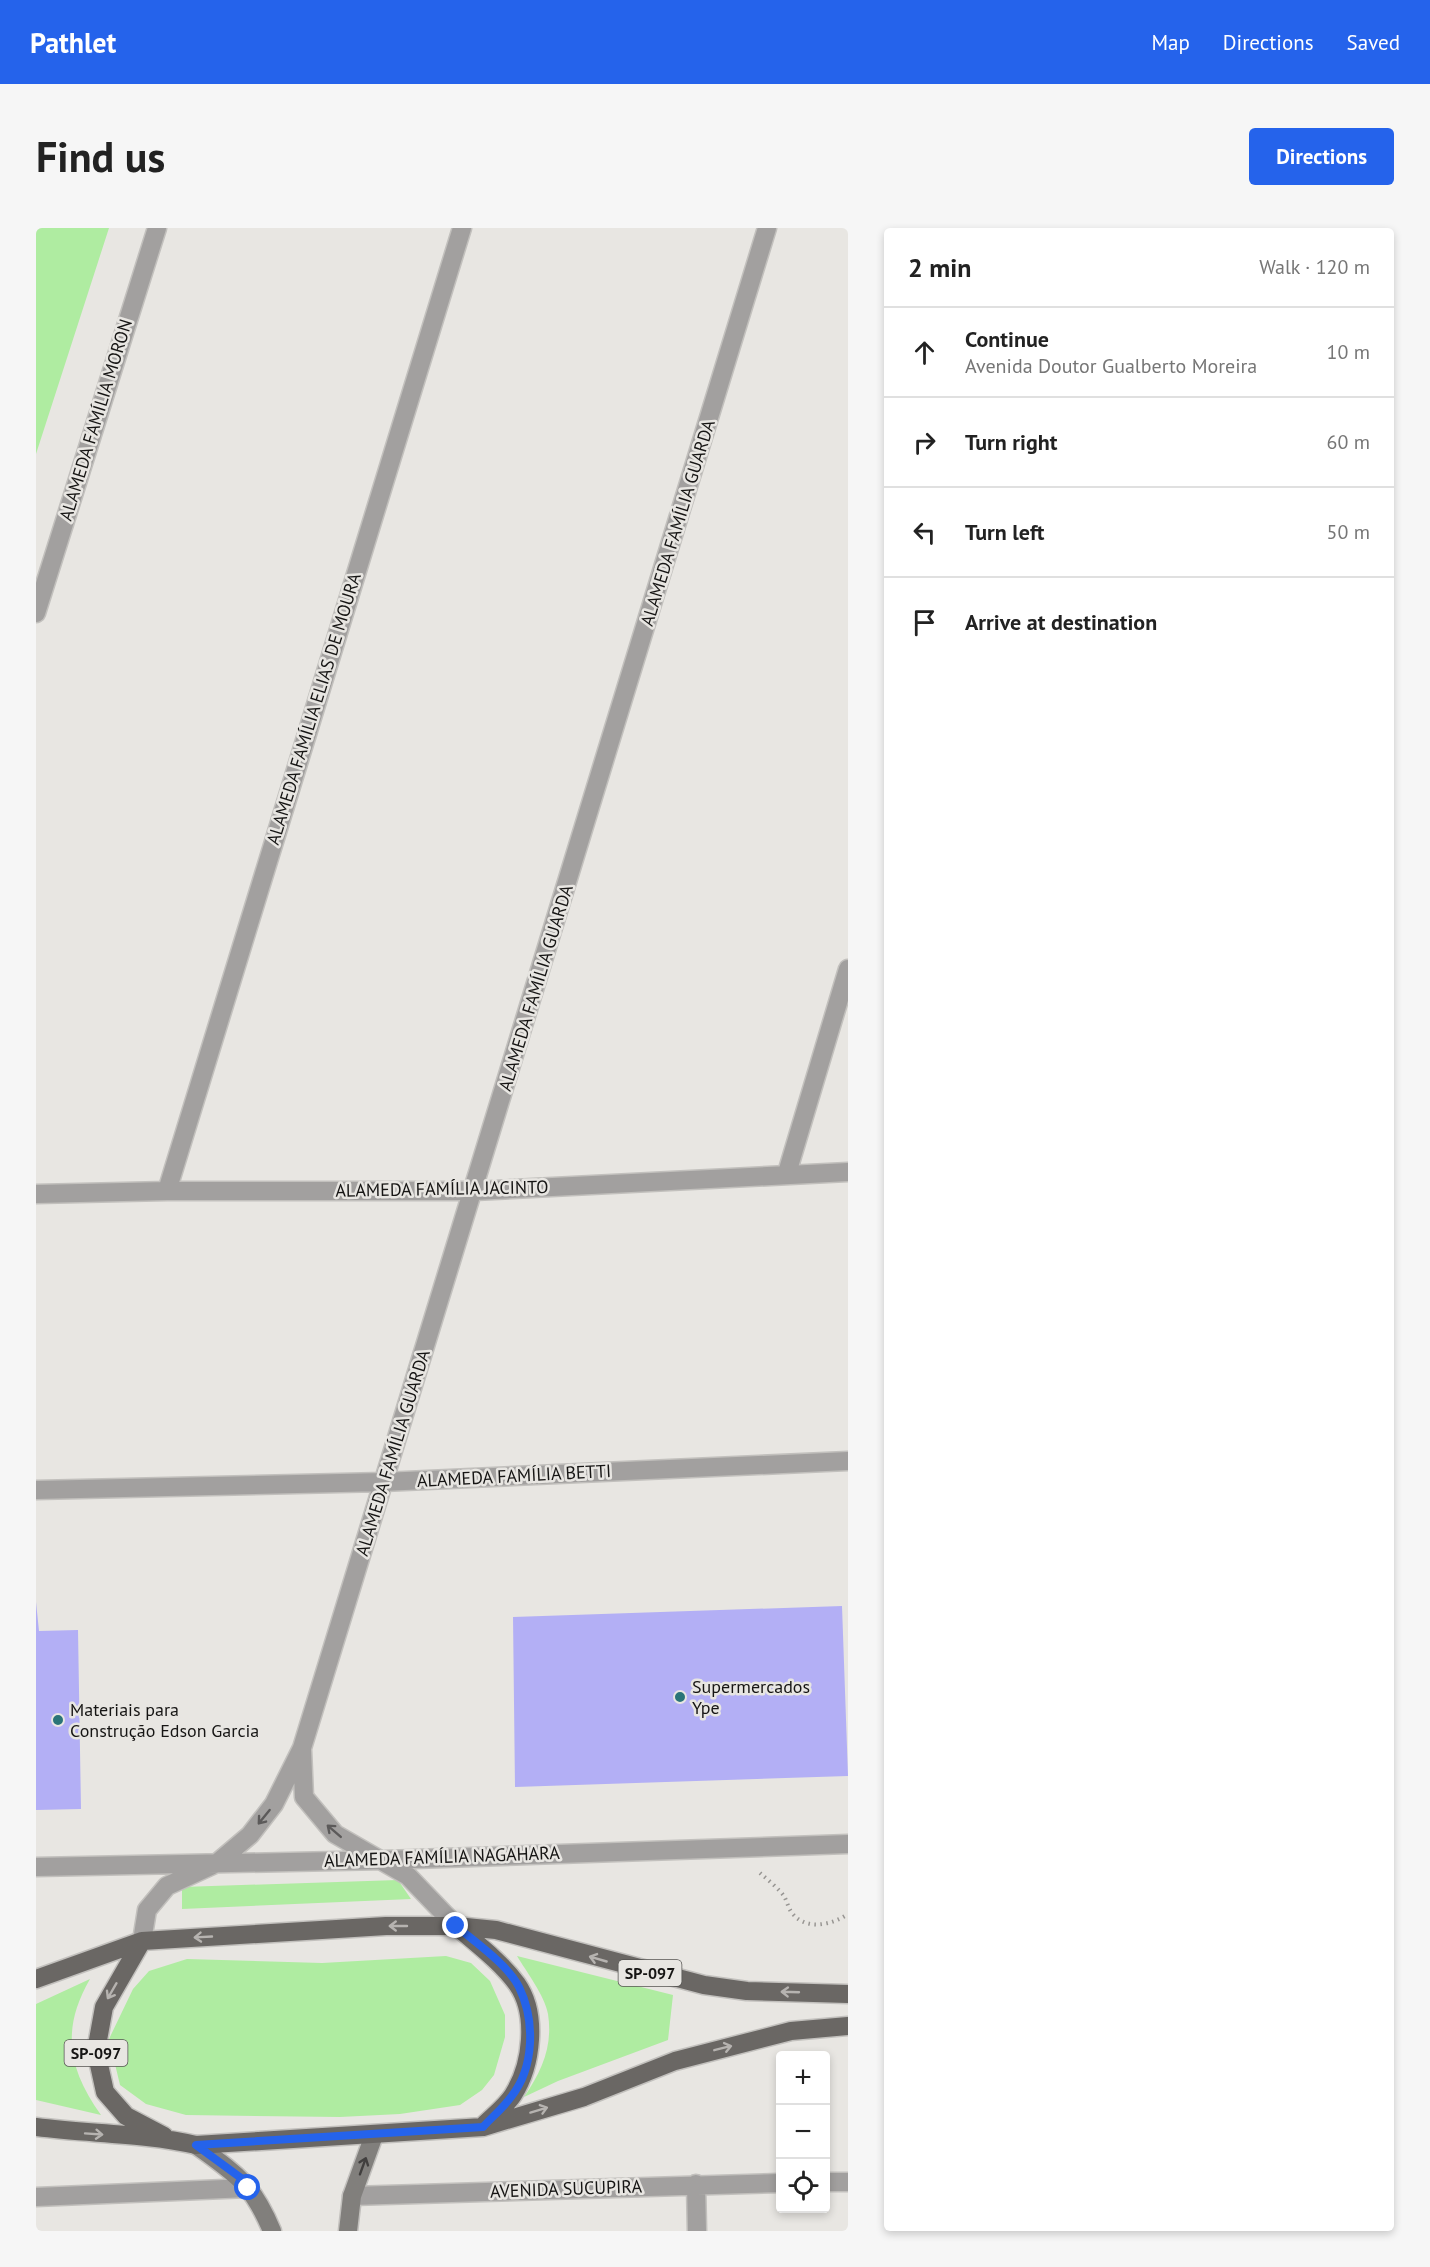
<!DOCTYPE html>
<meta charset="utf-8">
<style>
:root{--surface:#fff;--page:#f6f6f6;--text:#222;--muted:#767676;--line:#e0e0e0;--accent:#2563eb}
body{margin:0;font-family:"PT Sans",sans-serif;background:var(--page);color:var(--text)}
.controls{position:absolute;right:18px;bottom:18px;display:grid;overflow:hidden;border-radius:6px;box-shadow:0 3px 9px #0003}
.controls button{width:54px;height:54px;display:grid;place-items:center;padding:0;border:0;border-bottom:2px solid var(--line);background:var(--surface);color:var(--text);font:30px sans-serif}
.stop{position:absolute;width:18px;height:18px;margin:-14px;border:4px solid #2563eb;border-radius:50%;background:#fff}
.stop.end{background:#2563eb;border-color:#fff;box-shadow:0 2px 6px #0008}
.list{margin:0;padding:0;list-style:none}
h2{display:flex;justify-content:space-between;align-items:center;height:78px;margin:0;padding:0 24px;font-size:26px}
h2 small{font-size:20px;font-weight:400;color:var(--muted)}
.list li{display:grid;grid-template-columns:39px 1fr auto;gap:18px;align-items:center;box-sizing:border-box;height:90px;padding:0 24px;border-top:2px solid var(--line)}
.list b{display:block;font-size:22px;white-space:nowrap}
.list p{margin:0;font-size:20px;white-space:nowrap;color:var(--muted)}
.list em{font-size:20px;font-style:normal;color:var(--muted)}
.icon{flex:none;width:33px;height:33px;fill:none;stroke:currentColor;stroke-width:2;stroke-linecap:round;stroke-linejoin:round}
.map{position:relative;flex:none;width:812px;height:2003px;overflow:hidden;border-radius:6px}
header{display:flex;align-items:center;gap:36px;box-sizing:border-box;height:84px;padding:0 30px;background:var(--accent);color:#fff}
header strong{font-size:28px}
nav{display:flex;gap:33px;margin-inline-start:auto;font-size:21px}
.intro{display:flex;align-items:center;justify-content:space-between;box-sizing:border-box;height:144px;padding:0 36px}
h1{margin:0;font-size:42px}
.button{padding:15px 27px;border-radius:6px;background:var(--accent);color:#fff;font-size:21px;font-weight:700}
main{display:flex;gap:36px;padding:0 36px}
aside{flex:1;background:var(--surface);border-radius:6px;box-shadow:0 3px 9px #0003}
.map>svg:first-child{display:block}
.green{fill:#afeca1}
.building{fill:#b3aff5}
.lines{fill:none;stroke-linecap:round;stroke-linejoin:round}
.minor-casing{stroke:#c2c0bd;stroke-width:21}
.secondary-casing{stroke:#c2c0bd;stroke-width:21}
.primary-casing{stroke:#c2c0bd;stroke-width:21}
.path{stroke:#979592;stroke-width:4;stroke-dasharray:1.5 4.5;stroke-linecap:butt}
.minor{stroke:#a2a09f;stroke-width:18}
.secondary{stroke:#817f7c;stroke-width:18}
.primary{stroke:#6a6764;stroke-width:18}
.oneway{stroke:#5c5a5a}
.oneway2{stroke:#b6b3b0}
.oneway3{stroke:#413f3e}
.route{stroke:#2563eb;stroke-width:8}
.poi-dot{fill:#2a7478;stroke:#e8e6e2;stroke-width:2}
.labels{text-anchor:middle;stroke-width:5;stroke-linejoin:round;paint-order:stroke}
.shield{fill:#e8e6e2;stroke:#555452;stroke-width:1.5}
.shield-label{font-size:16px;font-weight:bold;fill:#161514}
.street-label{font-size:18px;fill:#161514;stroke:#e8e6e2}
.poi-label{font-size:18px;fill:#161514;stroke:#e8e6e2;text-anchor:start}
</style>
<header>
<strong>Pathlet</strong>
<nav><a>Map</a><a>Directions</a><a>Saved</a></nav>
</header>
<div class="intro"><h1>Find us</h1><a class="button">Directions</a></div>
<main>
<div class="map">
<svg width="812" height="2003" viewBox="0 0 812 2003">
<rect width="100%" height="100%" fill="#e8e6e2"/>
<!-- green -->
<path class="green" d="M0,0h73l-73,226z
M362,1652l13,19 -229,10v-22z
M410,1728l25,7 19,18 15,34v22l-11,38 -12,15 -22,15 -60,9 -60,3 -154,-2 -40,-11 -26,-19 -11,-46 24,-50 16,-18 38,-12 135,4z
M481,1728l156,39 -5,45 -110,41 -34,16c18,-26 29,-51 24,-83 -3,-18 -22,-43 -31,-58z
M54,1751c-29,50 -22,90 11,136l-65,-15v-96z"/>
<!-- building -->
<path class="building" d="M0,1374l3,29 39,-1 3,179 -45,1z
M806,1378l6,170 -333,11 -2,-170z"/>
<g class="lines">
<defs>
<path id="minor" d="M0,385l121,-385
M751,945l61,-204
M131,963l295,-963
M0,966l131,-3h307l374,-19
M0,1262l347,-8 465,-21
M266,1522l2,47 31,37 73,42 48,50
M0,1639l349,-7 463,-16
M106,1713l5,-31 20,-24 50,-23 33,-28 24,-31 28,-56 465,-1520
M790,1954h22
M660,1956l1,47
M316,1968l428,-13
M0,1969l212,-9"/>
<path id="secondary" d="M160,1917c40,29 56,38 76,86
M312,2003l4,-35 22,-61"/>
<path id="primary" d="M420,1698c21,18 45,36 61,58 21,30 15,81 -4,111 -7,11 -20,21 -29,30
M106,1713l-38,66 -8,44 9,41 21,24 38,20
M0,1751l106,-38 244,-15h70l40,4 208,55 43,6 101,3
M0,1899c53,7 108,6 160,18l287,-18 101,-30 91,-36 116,-30 57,-5"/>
</defs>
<!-- minor casing -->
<use href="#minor" class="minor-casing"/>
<!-- secondary casing -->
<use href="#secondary" class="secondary-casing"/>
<!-- primary casing -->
<use href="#primary" class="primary-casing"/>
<!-- path -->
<path class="path" d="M724,1645c8,7 18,15 24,23 3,5 4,12 8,17 14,18 40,12 56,1"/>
<!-- minor -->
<use href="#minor" class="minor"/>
<!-- secondary -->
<use href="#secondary" class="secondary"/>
<!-- primary -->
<use href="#primary" class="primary"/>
</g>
<!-- one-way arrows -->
<defs><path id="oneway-shaft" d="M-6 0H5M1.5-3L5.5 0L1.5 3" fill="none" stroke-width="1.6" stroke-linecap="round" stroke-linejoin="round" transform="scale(1.5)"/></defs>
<g class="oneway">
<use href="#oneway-shaft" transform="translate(228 1589) rotate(129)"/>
<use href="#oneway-shaft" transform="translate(298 1603) rotate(-139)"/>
</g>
<g class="oneway2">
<use href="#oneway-shaft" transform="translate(362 1698) rotate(-180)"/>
<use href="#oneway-shaft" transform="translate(167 1709) rotate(177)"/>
<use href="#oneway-shaft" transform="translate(562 1731) rotate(-164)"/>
<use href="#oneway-shaft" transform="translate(76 1763) rotate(120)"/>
<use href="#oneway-shaft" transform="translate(754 1764) rotate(-178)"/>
<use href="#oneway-shaft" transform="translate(687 1820) rotate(-14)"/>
<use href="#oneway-shaft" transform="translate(503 1882) rotate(-17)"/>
<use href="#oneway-shaft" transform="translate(58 1906) rotate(4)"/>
</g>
<use class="oneway3" href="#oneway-shaft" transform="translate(327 1938) rotate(-70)"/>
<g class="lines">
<!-- route -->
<path class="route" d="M212,1960l-7,-10 -45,-33 287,-18c9,-10 20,-19 28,-30 24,-30 24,-77 8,-110 -11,-22 -44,-45 -63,-61"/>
</g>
<!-- markers -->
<g class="poi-dot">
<circle cx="644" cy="1469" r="6"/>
<circle cx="22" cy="1492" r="6"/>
</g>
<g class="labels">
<!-- shield labels -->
<g class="shield">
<rect x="582.5" y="1732" width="63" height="26" rx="4.5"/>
<rect x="28.5" y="1812" width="63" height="26" rx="4.5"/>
</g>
<g class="shield-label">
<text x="614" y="1751">SP-097</text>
<text x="60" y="1831">SP-097</text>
</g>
<!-- street labels -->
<g class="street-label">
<text transform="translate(60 192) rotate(-73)" y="6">ALAMEDA FAMÍLIA MORON</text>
<text transform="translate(642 295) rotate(-73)" y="6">ALAMEDA FAMÍLIA GUARDA</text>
<text transform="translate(278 481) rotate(-73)" y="6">ALAMEDA FAMÍLIA ELIAS DE MOURA</text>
<text transform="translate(500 760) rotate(-73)" y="6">ALAMEDA FAMÍLIA GUARDA</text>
<text transform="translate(406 961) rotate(-1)" y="6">ALAMEDA FAMÍLIA JACINTO</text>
<text transform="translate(357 1225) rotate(-73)" y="6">ALAMEDA FAMÍLIA GUARDA</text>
<text transform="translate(478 1248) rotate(-3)" y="6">ALAMEDA FAMÍLIA BETTI</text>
<text transform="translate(406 1629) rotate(-2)" y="6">ALAMEDA FAMÍLIA NAGAHARA</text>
<text transform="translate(530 1961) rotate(-2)" y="6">AVENIDA SUCUPIRA</text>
</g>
<!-- poi labels -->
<g class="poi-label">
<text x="656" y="1465">Supermercados<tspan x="656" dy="21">Ype</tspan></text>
<text x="34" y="1488">Materiais para<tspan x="34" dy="21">Construção Edson Garcia</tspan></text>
</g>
</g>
</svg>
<div class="controls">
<button>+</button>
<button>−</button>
<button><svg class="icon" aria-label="locate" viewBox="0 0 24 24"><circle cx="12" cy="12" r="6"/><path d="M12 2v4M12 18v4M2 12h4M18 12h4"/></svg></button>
</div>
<div class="stop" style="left:212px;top:1960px"></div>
<div class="stop end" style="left:420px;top:1698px"></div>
</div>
<aside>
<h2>2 min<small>Walk · 120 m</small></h2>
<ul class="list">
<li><svg class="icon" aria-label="ahead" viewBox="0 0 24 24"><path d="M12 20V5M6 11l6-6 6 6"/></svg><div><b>Continue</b><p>Avenida Doutor Gualberto Moreira</p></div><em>10 m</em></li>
<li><svg class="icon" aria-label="right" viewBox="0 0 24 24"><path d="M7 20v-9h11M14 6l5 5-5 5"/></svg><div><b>Turn right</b></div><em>60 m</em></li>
<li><svg class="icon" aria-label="left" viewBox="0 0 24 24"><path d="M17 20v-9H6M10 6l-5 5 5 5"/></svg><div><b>Turn left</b></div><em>50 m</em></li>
<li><svg class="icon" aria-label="arrive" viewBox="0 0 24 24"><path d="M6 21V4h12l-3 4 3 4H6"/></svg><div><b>Arrive at destination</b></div></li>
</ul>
</aside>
</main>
